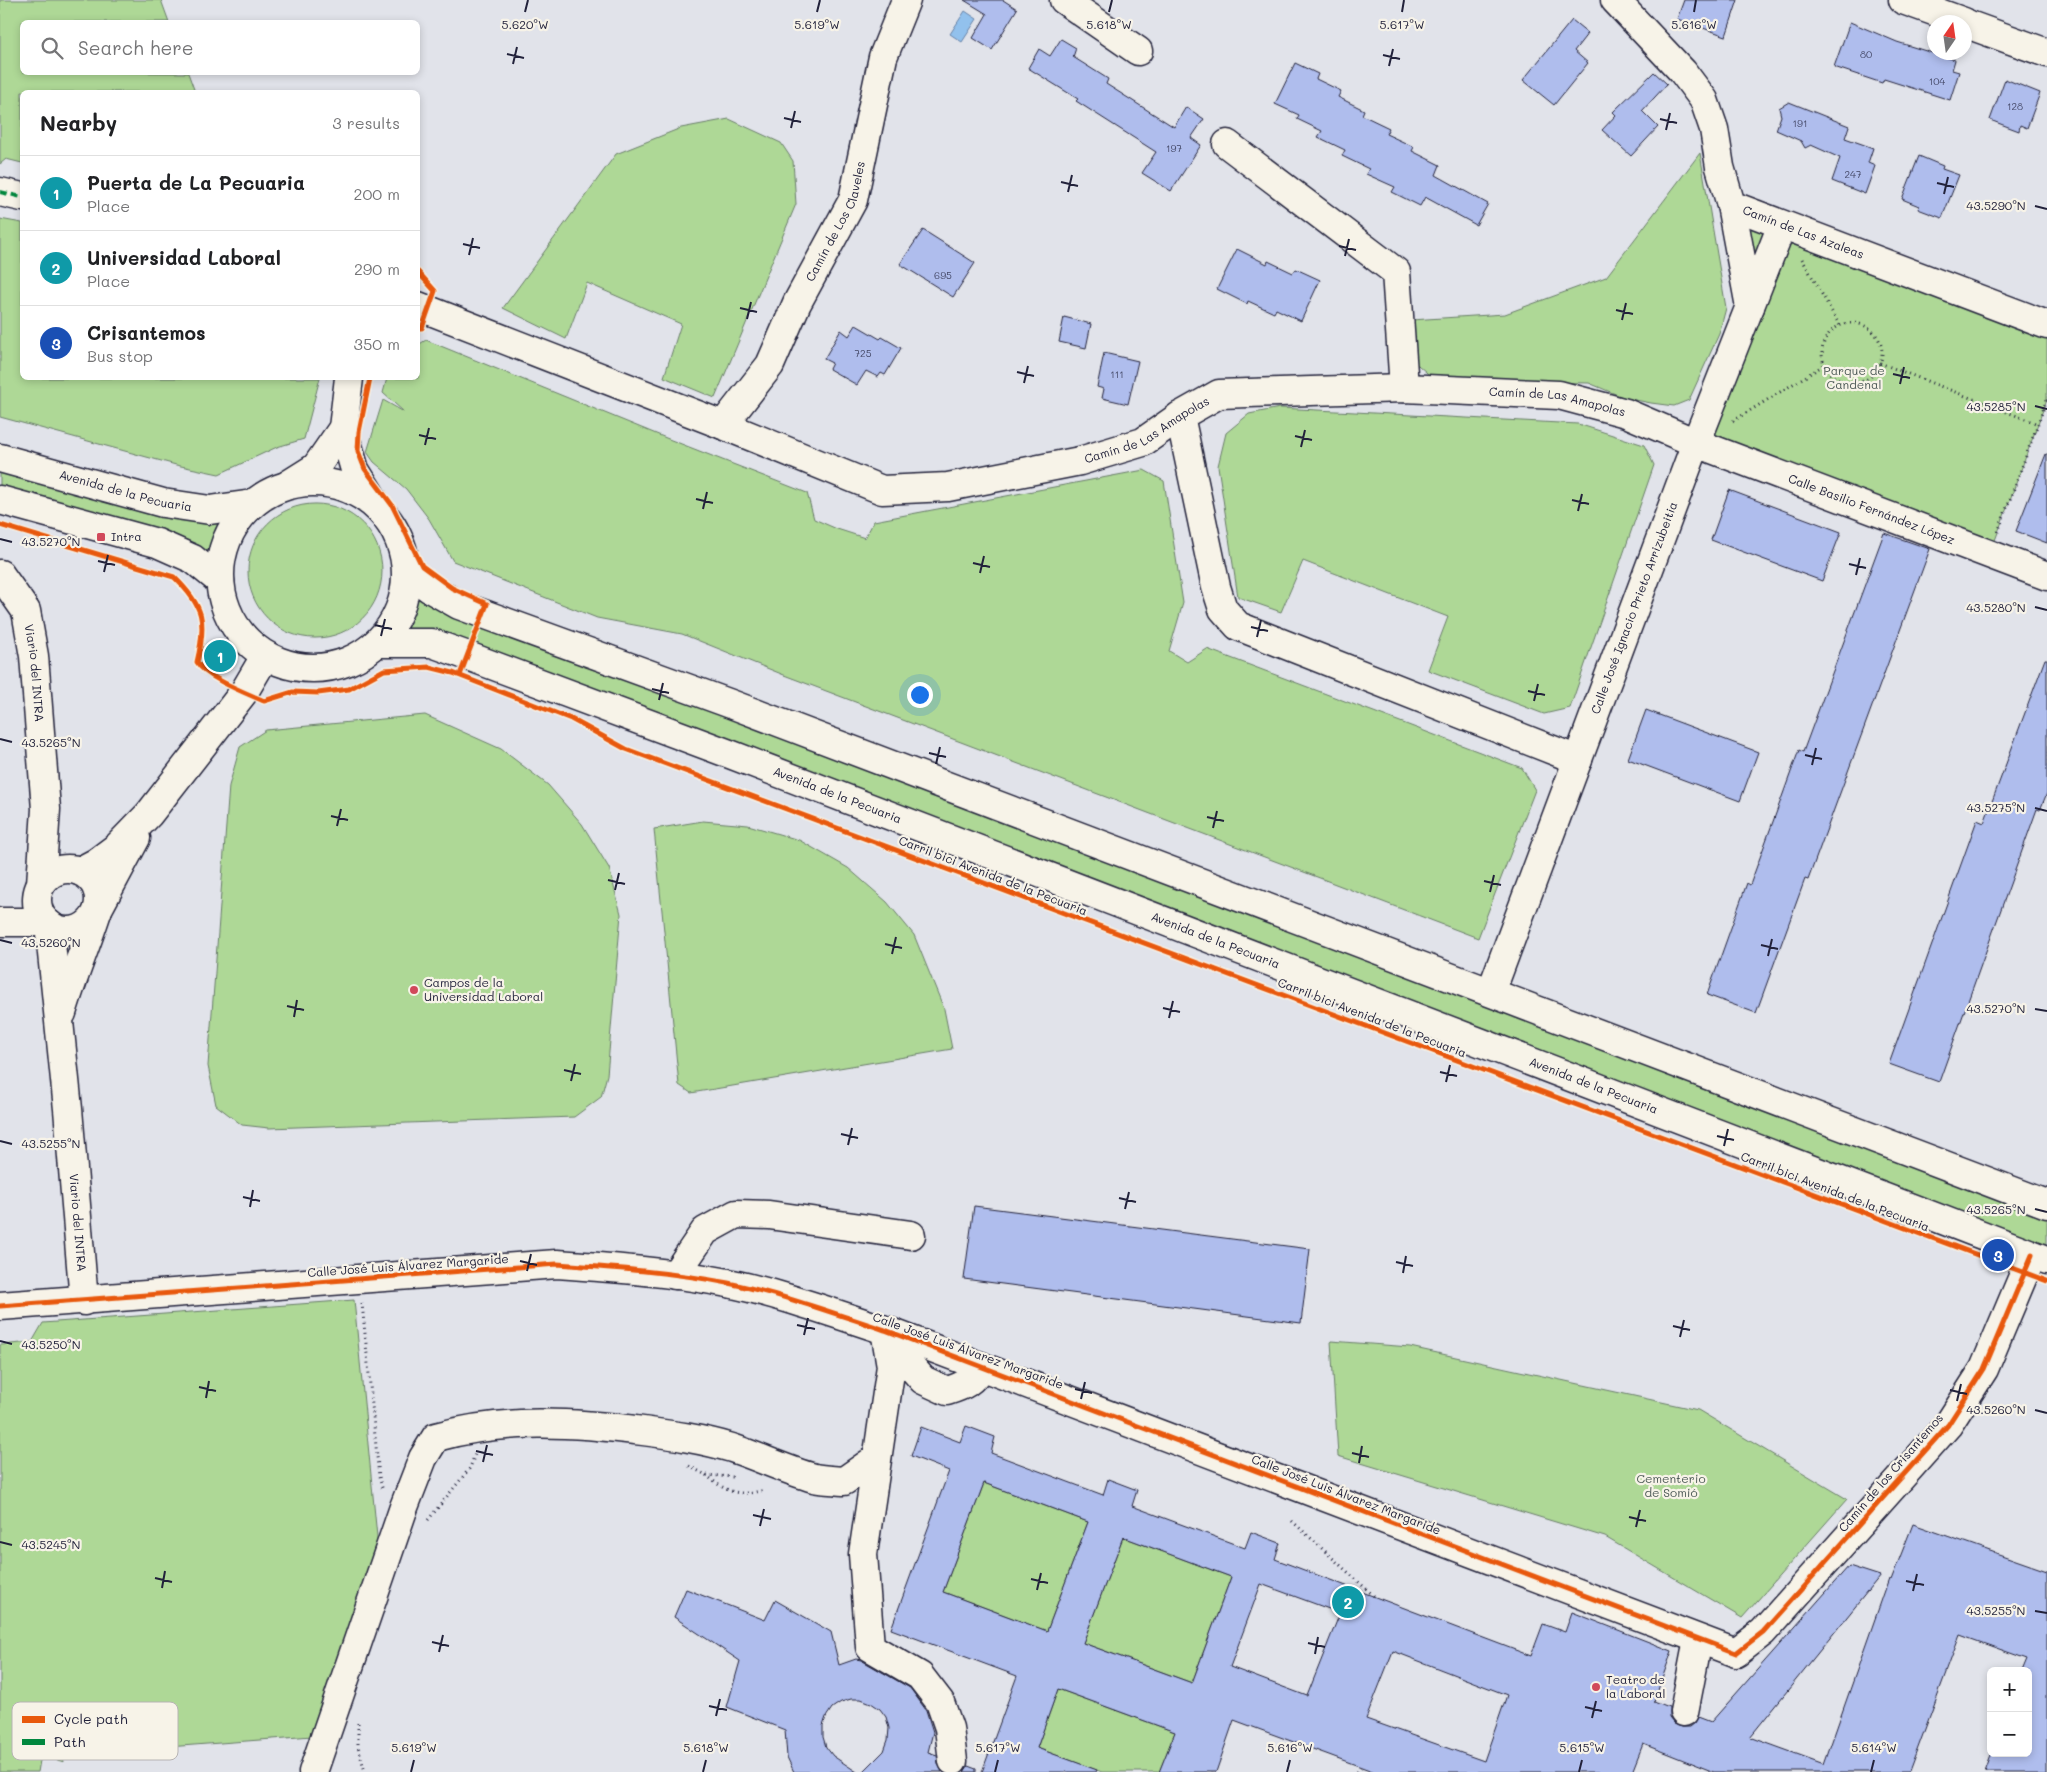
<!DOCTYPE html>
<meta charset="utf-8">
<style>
:root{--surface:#fff;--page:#f2f2f2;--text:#202124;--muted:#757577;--line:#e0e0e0;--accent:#d1495b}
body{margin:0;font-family:Mali,sans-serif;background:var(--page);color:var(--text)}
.controls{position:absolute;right:15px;bottom:15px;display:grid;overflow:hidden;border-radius:8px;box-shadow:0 2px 8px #0003}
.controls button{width:45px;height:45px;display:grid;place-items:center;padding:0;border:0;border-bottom:1px solid var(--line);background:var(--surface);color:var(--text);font:25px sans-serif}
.compass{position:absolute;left:1927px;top:15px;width:45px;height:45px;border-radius:50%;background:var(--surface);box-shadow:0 2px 8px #0003;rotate:13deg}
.you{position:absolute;left:919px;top:694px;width:18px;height:18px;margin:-12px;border:4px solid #fff;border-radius:50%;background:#1a73e8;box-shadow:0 0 0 8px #1a73e833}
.badge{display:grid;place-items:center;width:32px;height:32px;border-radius:50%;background:var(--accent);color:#fff;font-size:16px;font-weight:700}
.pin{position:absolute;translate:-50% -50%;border:2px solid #fff;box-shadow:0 1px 5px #0006}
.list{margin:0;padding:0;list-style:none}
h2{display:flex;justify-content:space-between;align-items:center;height:65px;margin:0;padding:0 20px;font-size:21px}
h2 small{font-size:16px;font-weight:400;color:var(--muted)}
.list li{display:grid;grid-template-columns:32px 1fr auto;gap:15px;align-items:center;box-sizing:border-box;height:75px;padding:0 20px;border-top:1px solid var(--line)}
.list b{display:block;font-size:19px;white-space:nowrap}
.list p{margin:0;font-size:16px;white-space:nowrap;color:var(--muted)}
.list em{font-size:16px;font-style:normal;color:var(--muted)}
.icon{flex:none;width:28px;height:28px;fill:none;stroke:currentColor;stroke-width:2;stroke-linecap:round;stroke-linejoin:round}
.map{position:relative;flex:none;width:2047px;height:1772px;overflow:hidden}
.search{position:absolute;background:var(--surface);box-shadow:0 2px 8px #0003;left:20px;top:20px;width:400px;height:55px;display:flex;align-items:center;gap:12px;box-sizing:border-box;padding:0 18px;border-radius:8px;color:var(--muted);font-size:19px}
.panel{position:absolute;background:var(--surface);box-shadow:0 2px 8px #0003;left:20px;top:90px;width:400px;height:290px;border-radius:8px}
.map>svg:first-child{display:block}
.green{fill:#aed896;stroke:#687d68}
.water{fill:#92c1ed;stroke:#6581a6}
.building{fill:#afbded;stroke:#22223b;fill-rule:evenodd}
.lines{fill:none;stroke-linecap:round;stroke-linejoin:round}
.minor-casing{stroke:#22223b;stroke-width:31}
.path{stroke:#22223b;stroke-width:3;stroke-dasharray:1 4;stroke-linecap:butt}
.minor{stroke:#f7f3e8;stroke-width:28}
.quiet{stroke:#00873e;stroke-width:4;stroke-dasharray:8 4;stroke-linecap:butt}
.cycleway-casing{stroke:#f7f3e8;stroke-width:8}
.cycleway{stroke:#e8590c;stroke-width:5}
.ticks{fill:none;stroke:#22223b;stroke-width:2}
.poi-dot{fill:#d1495b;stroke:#f7f3e8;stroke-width:2}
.labels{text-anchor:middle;stroke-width:4.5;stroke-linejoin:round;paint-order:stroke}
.number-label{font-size:10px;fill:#454968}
.street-label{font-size:12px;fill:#22223b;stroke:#f7f3e8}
.park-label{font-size:12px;fill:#4c5956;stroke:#f7f3e8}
.poi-label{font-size:12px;fill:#22223b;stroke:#f7f3e8;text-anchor:start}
.key{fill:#f7f3e8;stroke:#b7b4b4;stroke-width:1}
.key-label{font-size:14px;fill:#22223b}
.ticks-label{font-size:12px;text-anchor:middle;fill:#22223b;stroke:#f7f3e8;stroke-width:4.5;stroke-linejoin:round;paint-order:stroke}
</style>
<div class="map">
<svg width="2047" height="1772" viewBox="0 0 2047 1772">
<rect width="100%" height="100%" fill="#e1e3ea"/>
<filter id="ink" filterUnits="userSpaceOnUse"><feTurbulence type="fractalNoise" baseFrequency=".02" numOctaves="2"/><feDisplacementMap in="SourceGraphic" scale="10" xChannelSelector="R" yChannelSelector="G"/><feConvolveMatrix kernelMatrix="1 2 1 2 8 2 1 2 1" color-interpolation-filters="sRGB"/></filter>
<g filter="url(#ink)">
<!-- green -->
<path class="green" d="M0,0h161l8,22h-147v50l166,1 7,19h-173v71l-16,-4 -6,5z
M729,119l52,24 12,18 3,43 -81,194 -51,-21 17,-53 -94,-41 -21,56 -63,-31 113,-154 65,-26z
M1700,153l26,155 -7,26 -30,66 -15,6 -23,-3 -26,-5 -36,-15 -154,-3 -25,-22 1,-38 94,-6 101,-37z
M0,219l22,4v155h298l-16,61 -27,8 -58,27 -43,-9 -176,-48z
M1782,225l265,100v74l-57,155 -294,-111z
M1746,227h3l17,7 -14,31z
M426,340l240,98 141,55 7,26 23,10 28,9 9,-17 270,-51 20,11 19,122 -14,48 18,11 20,-13 315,119 13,22 -57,148 -694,-263 -102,-41 -85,-16 -144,-57 -24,-42 -23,-30 -32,-27 -7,-10 16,-52 21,12 -21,-19 4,-15h31v-33z
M1280,408l298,16 66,21 10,20 -84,243 -26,6 -116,-44 20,-53 -145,-56 -22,51 -43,-15 -20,-131 8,-33 23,-19z
M0,458l163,45 90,1 -22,26 -8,25 -3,26 -27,-22 -193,-59z
M248 571a67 67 0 1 1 134 0a67 67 0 1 1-134 0Z
M407,572l1640,632v56l-1579,-604 -89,-13 15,-17 11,-27z
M425,715l76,34 47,36 34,39 27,44 12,46 -14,161 -6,22 -27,20 -305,11 -27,-3 -26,-20 -8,-39 21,-280 11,-39 26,-17z
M703,821l45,4 51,15 49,28 39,34 27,33 30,74 8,40 -261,44 -12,-8 -25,-256z
M354,1300l24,247 -66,189 -249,19 1,7 -23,-7 -3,17h-38v-427l32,-3 11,-19z
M1331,1341l79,6 288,63 149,89 -105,119 -137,-81 -267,-81z
M984,1483l104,39 -41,109 -104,-39z
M1123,1537l108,40 -39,106 -109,-40z
M1058,1689l117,43 -16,40h-57l-65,-24z"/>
<!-- water -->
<path class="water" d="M965,11l12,8 -15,23 -12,-8z"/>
<!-- building -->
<path class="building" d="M964,0h39l14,9 -25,41 -19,-12 14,-24z
M1684,0h54l-12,36 -49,-17z
M1572,20l16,13 -14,18 14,12 -34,42 -31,-25z
M1850,22l47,20 58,18 -3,10 7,2 -9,28 -66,-21 -2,4 -48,-16z
M1061,39l15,9 -3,9 35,22 -2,5 68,43 12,-20 18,12 -13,19 10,7 -30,46 -29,-18 14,-21 -80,-51 2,-2 -50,-31 11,-19 11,7z
M1295,63l23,11 -2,5 25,12 -3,6 26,13 -2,5 27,13 -3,6 28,13 -2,4 28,14 -4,10 52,29 -12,21 -51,-28 -5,9 -28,-14 3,-5 -29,-13 3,-5 -27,-13 3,-6 -27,-13 4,-6 -25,-12 2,-4 -24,-11z
M1654,72l13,12 -25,27 16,16 -27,29 -29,-26 14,-15 -3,-3z
M2005,79l35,14 -13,35 -7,-3 -1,6 -29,-11z
M1789,102l60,24 -4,12 28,10 -5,15 7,3 -10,28 -33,-13 8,-23 -29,-13 -6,3 -4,-7 -25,-11 5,-14 -2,-8z
M1919,156l24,10 -1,3 17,6 -17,43 -24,-9 1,-3 -17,-7z
M923,230l52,33 -22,34 -53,-33z
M1237,249l30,15 1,-3 25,12 3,-4 24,11 -19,41 -25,-12 -2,4 -26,-12 -1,3 -30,-15z
M1064,317l27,7 -5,24 -27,-6z
M856,325l24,14 2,-2 19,11 -16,27 -4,-2 -3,4 -12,-6 -9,14 -28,-16 3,-6 -8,-4 17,-29 8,6z
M1104,353l34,8 -10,43 -26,-6 2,-9 -7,-2z
M2046,454h1v89l-31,-12z
M1729,490l112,42 -19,49 -111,-41z
M1884,533l46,16 -122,331 -3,-1 -49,134 -49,-18 40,-112 3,2 49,-135 4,2z
M2045,659h2v134l-7,17 -3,-1 -98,273 -50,-18 88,-244 7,3z
M1646,710l112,42 -18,49 -112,-42z
M974,1206l336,43 -9,74 -337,-44z
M966,1426l29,11 -4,16 112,42 5,-16 29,11 -5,16 113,42 6,-16 29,11 -5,16 256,97 12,-32 22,8 7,-20 100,39 -18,50 15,6v11l5,6 8,3h8l5,-4 3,-6 13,5 138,-156 31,10 -130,161 74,27 65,-185 2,1 22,-56 134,47v201h-62l7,-19h36v-82h-6l5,-12 -67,-24 -51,137h-195l-71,-28 -11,28h-257l-141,-52 -18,52h-57l16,-40 -117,-43 -21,59 60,22 -1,2h-114l35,-96 -126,-47 58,-158 -38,-15 10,-29 39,15zM984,1483l104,39 -41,109 -104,-39zM1123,1537l108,40 -39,106 -109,-40zM1261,1584l79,29 -33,83 -77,-29zM1393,1651l114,44 -23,66 -118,-42z
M686,1589l79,31 10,-20 56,32 8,33 17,-6 5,1 49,28 16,22 7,22 -5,20 9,3 1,8 4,9h-79l21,-21 4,-11 1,-12 -3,-11 -6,-8 -9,-6 -10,-4h-10l-10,3 -9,6 -6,9 -3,9v11l3,10 7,9 24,16h-63l-7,-15 -2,-27 -58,-23 13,-46 -66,-44z
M968,1766l8,3v3h-12z"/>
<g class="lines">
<defs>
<g id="minor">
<path d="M1064,0l74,51"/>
<path id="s1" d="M1615,0l68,72 21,28 10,29 6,38 11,38 316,120"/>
<path d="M1903,0l61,22"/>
<path d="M1964,23l83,30"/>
<path d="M1227,144l169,128 8,116"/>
<path d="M0,192l22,5"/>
<path d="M1731,205l19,102"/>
<path id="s2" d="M418,306l305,119 159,65 66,-3 132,-26 63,-19 37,-26 39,-22 185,-6 155,7 67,18 70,30 351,133"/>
<path d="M349,378l-6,50 12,42 20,32"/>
<path d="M1180,416l36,171 7,22 15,17 340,134"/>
<path id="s3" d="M723,425l47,-60 27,-62 56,-103 30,-143 23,-57"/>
<path id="s4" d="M0,458l163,45 47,7 43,-6"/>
<circle cx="313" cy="575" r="93"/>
<path d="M289,484l27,-17 27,-39"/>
<path d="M0,500l157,43 36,16 27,22"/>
<path d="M407,572l22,16 30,17 272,99 1316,500"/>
<path id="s5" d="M0,574l26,37 8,45 12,153 -5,75"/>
<path id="s6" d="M379,643h53l36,13 259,97 1320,507"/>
<circle cx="68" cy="900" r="31"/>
<path d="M80,871l17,-9 20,-15 32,-33 95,-122 20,-34"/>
<path d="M98,909l38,-71"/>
<path d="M0,922h46"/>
<path id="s7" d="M49,924l19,185 16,192"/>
<path id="s8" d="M1491,992l205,-549 86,-218"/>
<path d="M62,1013c10,-34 24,-67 35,-101"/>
<path d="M675,1275l30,-44 31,-17 33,1 142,20"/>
<path d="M0,1306l557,-42c57,4 114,8 171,19 53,11 105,30 157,47l851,323 27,-21 185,-207 36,-56 48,-114"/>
<path d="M885,1330l6,36 -28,188 7,93 50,29 20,26 9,26 4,33"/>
<path d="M888,1335l20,28 15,17 24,11c16,-5 26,-9 34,-25"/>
<path d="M1684,1712l14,-72"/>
<path d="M313,1772l91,-265 19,-49 13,-21c67,-19 138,-15 207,-6 30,4 59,8 89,17 27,9 54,22 82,30 9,2 20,2 30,3l33,-23"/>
</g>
</defs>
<!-- minor casing -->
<use href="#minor" class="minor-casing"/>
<!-- path -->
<path class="path" d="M1802,259l38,67
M1822 353a30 30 0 1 1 60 0a30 30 0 1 1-60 0Z
M1880,363l158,61
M1733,421l91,-56
M1998,532l49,-133
M362,1303l17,174 4,14
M689,1466l17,9 27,2
M706,1475c20,17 32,22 58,15
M428,1520l42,-52 5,-14
M1292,1521l82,75
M358,1723v23l7,26
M1357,1772l5,-5"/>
<!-- minor -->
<use href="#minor" class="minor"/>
<!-- quiet -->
<path class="quiet" d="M0,192l22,5"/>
<defs>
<path id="cycleway" d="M418,272l17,19 -13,37h-4
M370,378l-11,54 -1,19 7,18 27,36 30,61 30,22 35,16 -27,71
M0,525l174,52c30,29 33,44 23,85 9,16 49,31 67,39l29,-9 25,1 31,-4 35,-19 45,-3 24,6 118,46 55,30 1421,532
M0,1306l557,-42c57,4 114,8 171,19 53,11 105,30 157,47l851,323 27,-21 185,-207 36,-56 48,-114"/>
</defs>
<!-- cycleway casing -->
<use href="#cycleway" class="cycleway-casing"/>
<!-- cycleway -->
<use href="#cycleway" class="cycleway"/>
</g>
</g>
<!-- ticks -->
<path class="ticks" d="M525,12l3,-12M817,12l3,-12M1109,12l3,-12M1402,12l2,-12M1694,12l2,-12M507,54l17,4M1383,55l17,4M513,64l4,-17M1389,66l4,-17M784,118l17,4M1660,119l17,4M791,128l4,-17M1666,130l4,-17M1061,182l17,4M1937,183l17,4M1068,192l4,-17M1944,194l4,-17M2035,206l12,3M463,244l17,4M1339,246l17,4M469,255l4,-17M1345,256l4,-17M740,308l17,4M1616,310l17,4M747,319l4,-17M1622,320l4,-17M1017,372l17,4M1893,374l17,4M1024,383l4,-17M1900,384l4,-17M2035,406l12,3M419,435l17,4M1295,436l17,4M425,445l4,-17M1301,447l4,-17M696,499l17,4M1572,500l17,4M703,509l4,-17M1578,511l4,-17M0,539l12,3M98,561l17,4M973,563l17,4M1849,564l17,4M104,572l4,-17M980,573l4,-17M1856,575l4,-17M2035,607l12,3M375,625l17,4M1251,627l17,4M381,636l4,-17M1257,637l4,-17M652,689l17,4M1528,691l17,4M659,700l4,-17M1534,701l4,-17M0,739l12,3M929,753l17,4M1805,755l17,4M936,764l4,-17M1812,765l4,-17M2035,808l12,3M331,816l17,4M1207,817l17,4M337,826l4,-17M1213,828l4,-17M608,880l17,4M1484,881l17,4M615,890l4,-17M1490,892l4,-17M0,940l12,3M885,944l17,4M1761,945l17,4M892,954l4,-17M1768,956l4,-17M287,1006l17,4M1163,1008l17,4M2035,1009l12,2M294,1017l3,-17M1169,1018l4,-17M564,1070l17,4M1440,1072l17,4M571,1081l4,-17M1446,1082l4,-17M841,1134l17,4M1717,1136l17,4M0,1141l12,3M848,1145l4,-17M1724,1146l4,-17M243,1197l17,4M1119,1198l17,4M250,1207l3,-17M1125,1209l4,-17M2035,1209l12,3M520,1261l17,4M1396,1262l17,4M527,1271l4,-17M1403,1273l3,-17M797,1325l18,4M1673,1326l17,4M804,1335l4,-17M1680,1337l4,-17M0,1341l12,3M199,1387l17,4M1075,1389l17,4M1950,1390l17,4M206,1398l3,-17M1081,1399l4,-17M1957,1401l4,-17M2035,1410l12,3M476,1451l17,4M1352,1453l17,4M483,1462l4,-17M1359,1463l3,-17M753,1515l18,4M1629,1517l17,4M760,1526l4,-17M1636,1527l4,-17M0,1542l12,3M155,1578l17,4M1031,1579l17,4M1906,1581l18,4M162,1588l3,-17M1037,1590l4,-17M1913,1591l4,-17M2035,1611l12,2M432,1642l17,4M1308,1643l17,4M439,1652l4,-17M1315,1654l3,-17M709,1706l18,4M1585,1707l17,4M716,1716l4,-17M1592,1718l4,-17M411,1772l3,-12M703,1772l3,-12M995,1772l3,-12M1287,1772l3,-12M1579,1772l3,-12M1871,1772l3,-12"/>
<!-- markers -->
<g class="poi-dot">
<rect x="96" y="532" width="10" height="10" rx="2.5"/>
<circle cx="414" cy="990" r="5"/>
<circle cx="1596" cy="1687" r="5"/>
</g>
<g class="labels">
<!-- number labels -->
<g class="number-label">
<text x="1866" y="58">80</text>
<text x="1937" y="85">104</text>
<text x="2015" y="110">128</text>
<text x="1800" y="127">191</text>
<text x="1174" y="152">197</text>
<text x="1853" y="178">247</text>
<text x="943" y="279">695</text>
<text x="863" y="357">725</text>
<text x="1117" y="378">111</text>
</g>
<!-- street labels -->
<g class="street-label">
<text dy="4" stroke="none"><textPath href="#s3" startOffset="235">Camín de Los Claveles</textPath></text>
<text dy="4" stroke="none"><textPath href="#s1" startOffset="320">Camín de Las Azaleas</textPath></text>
<text dy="4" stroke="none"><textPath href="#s2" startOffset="1195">Camín de Las Amapolas</textPath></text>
<text dy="4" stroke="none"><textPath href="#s2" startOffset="774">Camín de Las Amapolas</textPath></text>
<text dy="4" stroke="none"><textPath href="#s4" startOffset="130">Avenida de la Pecuaria</textPath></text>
<text dy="4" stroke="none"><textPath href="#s2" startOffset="1529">Calle Basilio Fernández López</textPath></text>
<text dy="4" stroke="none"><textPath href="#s8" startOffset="410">Calle José Ignacio Prieto Arrizubeitia</textPath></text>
<text dy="4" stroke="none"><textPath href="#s5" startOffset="108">Viario del INTRA</textPath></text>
<text dy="4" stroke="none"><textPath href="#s6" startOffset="486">Avenida de la Pecuaria</textPath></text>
<text transform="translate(993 876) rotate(21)" y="4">Carril bici Avenida de la Pecuaria</text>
<text dy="4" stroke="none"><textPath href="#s6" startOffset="891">Avenida de la Pecuaria</textPath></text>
<text transform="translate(1372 1018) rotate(21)" y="4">Carril bici Avenida de la Pecuaria</text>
<text dy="4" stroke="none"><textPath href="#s6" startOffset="1296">Avenida de la Pecuaria</textPath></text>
<text transform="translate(1835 1192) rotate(21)" y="4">Carril bici Avenida de la Pecuaria</text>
<text dy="4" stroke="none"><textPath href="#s7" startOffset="300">Viario del INTRA</textPath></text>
<text transform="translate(408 1266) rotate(-4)" y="4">Calle José Luis Álvarez Margaride</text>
<text transform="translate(968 1351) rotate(20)" y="4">Calle José Luis Álvarez Margaride</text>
<text transform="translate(1891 1473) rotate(-49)" y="4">Camín de los Crisantemos</text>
<text transform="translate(1346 1495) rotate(21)" y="4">Calle José Luis Álvarez Margaride</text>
</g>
<!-- park labels -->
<g class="park-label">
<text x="1854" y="375">Parque de<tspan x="1854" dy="14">Candenal</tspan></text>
<text x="1671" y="1483">Cementerio<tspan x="1671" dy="14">de Somió</tspan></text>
</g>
<!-- poi labels -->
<g class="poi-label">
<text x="111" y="541">Intra</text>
<text x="424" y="987">Campos de la<tspan x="424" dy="14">Universidad Laboral</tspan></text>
<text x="1606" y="1684">Teatro de<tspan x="1606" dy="14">la Laboral</tspan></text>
</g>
</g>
<!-- legend -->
<rect x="12" y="1702" width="166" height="58" rx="8" class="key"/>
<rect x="22" y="1716" width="23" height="7" fill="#e8590c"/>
<rect x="22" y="1739" width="23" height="6" fill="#00873e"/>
<g class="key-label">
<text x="54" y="1724">Cycle path</text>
<text x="54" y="1747">Path</text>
</g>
<g class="ticks-label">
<text x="1694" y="29">5.616°W</text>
<text x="525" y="29">5.620°W</text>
<text x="817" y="29">5.619°W</text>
<text x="1109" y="29">5.618°W</text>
<text x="1402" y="29">5.617°W</text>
<text x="1996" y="210">43.5290°N</text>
<text x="1996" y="411">43.5285°N</text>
<text x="51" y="546">43.5270°N</text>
<text x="1996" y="612">43.5280°N</text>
<text x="51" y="747">43.5265°N</text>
<text x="1996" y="812">43.5275°N</text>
<text x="51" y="947">43.5260°N</text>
<text x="1996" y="1013">43.5270°N</text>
<text x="51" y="1148">43.5255°N</text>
<text x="1996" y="1214">43.5265°N</text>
<text x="51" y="1349">43.5250°N</text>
<text x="1996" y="1414">43.5260°N</text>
<text x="51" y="1549">43.5245°N</text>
<text x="1996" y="1615">43.5255°N</text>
<text x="414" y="1752">5.619°W</text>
<text x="706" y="1752">5.618°W</text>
<text x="998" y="1752">5.617°W</text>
<text x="1290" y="1752">5.616°W</text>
<text x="1582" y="1752">5.615°W</text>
<text x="1874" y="1752">5.614°W</text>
</g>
</svg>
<div class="controls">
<button>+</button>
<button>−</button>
</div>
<svg class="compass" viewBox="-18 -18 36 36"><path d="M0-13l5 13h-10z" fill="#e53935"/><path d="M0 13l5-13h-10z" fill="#757577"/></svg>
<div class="you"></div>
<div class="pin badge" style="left:220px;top:656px;background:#0f9aa8">1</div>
<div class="pin badge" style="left:1348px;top:1602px;background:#0f9aa8">2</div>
<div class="pin badge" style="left:1998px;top:1255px;background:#1a4fb4">3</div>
<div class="search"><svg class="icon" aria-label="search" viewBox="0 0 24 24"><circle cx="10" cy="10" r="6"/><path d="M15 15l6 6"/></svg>Search here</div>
<section class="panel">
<h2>Nearby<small>3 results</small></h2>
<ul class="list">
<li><span class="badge" style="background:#0f9aa8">1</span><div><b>Puerta de La Pecuaria</b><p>Place</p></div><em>200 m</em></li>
<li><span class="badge" style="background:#0f9aa8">2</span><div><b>Universidad Laboral</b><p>Place</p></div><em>290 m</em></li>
<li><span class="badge" style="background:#1a4fb4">3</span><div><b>Crisantemos</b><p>Bus stop</p></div><em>350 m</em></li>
</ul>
</section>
</div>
